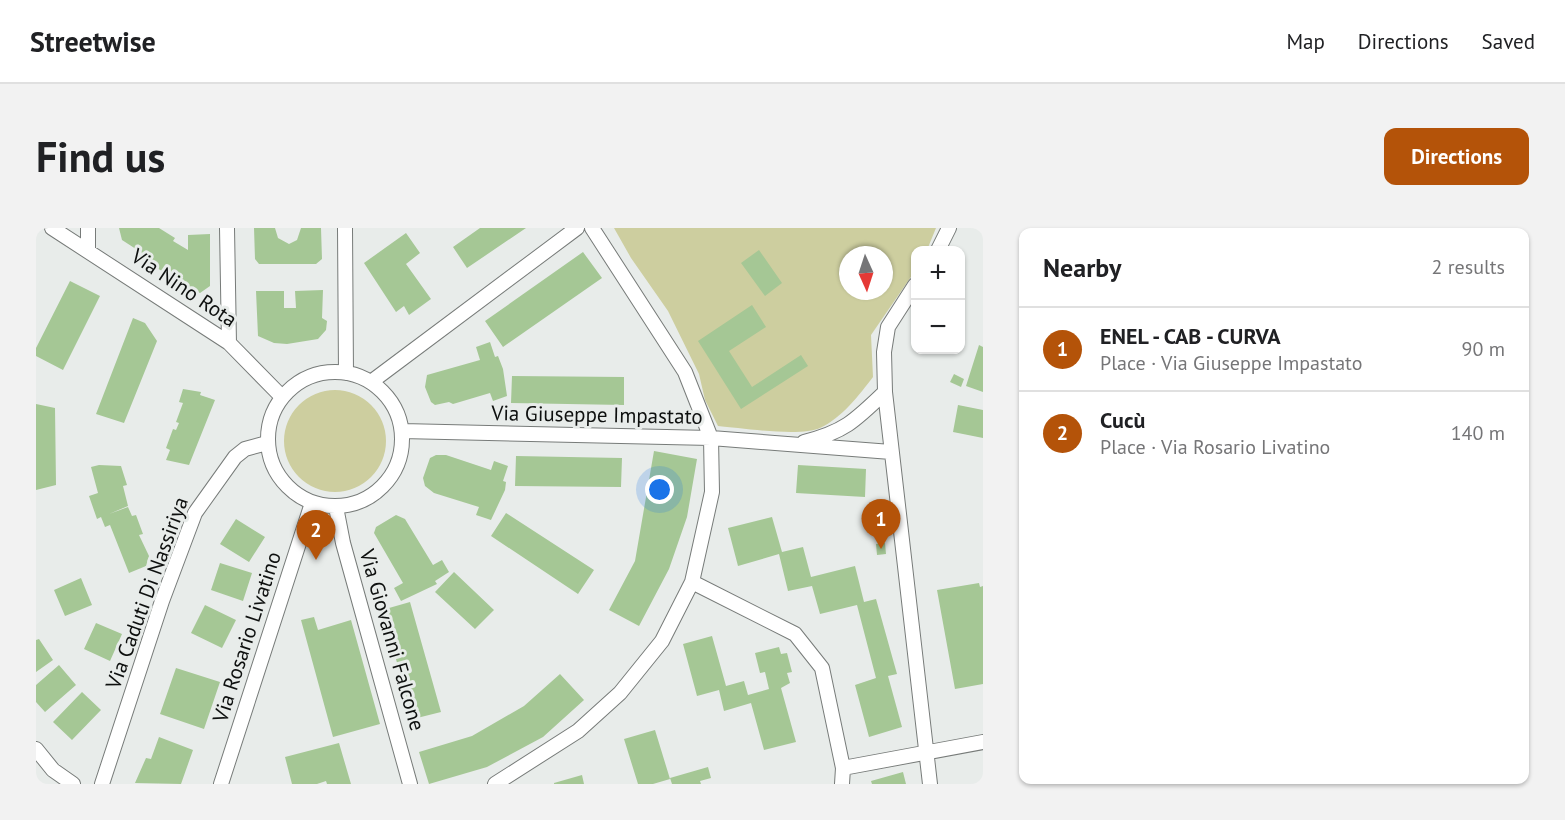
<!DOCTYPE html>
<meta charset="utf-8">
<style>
:root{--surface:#fff;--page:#f2f2f2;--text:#202124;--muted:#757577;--line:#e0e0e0;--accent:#b45309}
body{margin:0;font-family:"PT Sans",sans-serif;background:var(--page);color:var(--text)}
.controls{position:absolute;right:18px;top:18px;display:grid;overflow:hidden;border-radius:12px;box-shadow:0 2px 4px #0004}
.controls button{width:54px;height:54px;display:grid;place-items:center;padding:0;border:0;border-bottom:2px solid var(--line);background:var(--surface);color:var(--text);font:30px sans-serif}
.compass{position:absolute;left:803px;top:18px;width:54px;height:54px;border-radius:50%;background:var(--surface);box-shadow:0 2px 4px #0004;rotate:177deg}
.you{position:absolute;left:624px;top:262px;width:21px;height:21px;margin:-15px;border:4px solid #fff;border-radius:50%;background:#1a73e8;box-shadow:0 0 0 9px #1a73e833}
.badge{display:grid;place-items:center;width:39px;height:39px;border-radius:50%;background:var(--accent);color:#fff;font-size:20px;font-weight:700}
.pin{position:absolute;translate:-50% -50px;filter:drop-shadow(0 2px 3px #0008)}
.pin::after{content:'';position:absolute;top:32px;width:21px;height:18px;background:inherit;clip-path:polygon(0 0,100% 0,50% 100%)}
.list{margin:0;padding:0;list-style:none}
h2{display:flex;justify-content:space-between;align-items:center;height:78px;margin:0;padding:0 24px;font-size:26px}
h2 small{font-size:20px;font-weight:400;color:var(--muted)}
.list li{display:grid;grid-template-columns:39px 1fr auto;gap:18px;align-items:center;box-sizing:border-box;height:84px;padding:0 24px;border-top:2px solid var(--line)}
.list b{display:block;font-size:22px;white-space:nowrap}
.list p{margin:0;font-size:20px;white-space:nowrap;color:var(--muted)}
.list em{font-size:20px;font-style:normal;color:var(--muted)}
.map{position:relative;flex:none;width:947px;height:556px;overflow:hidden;border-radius:12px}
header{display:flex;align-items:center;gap:36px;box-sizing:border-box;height:84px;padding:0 30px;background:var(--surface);border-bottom:2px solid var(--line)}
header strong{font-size:28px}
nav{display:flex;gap:33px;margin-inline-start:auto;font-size:21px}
.intro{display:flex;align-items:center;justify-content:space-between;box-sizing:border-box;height:144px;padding:0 36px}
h1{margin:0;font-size:42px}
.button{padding:15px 27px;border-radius:12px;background:var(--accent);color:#fff;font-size:21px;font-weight:700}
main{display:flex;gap:36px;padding:0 36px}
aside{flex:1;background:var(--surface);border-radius:12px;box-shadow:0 2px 4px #0004}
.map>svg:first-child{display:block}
.green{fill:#cdce9f;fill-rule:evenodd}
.building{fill:#a5c795}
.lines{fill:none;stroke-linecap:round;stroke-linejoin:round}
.minor-casing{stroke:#777b79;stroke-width:16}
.minor{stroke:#fff;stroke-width:14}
.labels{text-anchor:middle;stroke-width:6;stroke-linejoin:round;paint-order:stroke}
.street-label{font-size:21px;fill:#0e100f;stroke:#e8ecea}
</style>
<header>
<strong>Streetwise</strong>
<nav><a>Map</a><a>Directions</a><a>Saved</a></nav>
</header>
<div class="intro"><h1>Find us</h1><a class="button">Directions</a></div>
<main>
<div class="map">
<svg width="947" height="556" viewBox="0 0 947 556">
<rect width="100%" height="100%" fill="#e8ecea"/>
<!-- green -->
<path class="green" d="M578,0h322l-9,22h-12v21l-44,64 2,42c-14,18 -31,41 -53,51 -19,9 -79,0 -102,-2l-13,-26 -6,-26 -31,-63 -37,-53zM812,27h36v36h-36z
M248 213a51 51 0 1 1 102 0a51 51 0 1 1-102 0Z"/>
<!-- building -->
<path class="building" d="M83,0h40l16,10 -2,3 15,9v-15l22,-1v52l-10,7 -45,-26 1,-5 -34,-22z
M218,0h21l3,10 11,6 8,-4 4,-12h20l1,31 -6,5h-57l-4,-5z
M444,0h46l-59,40 -14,-21z
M370,5l14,20 -14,11 25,35 -22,16 -5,-9 -8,6 -32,-49z
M723,22l23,33 -17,13 -24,-33z
M547,24l19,26 -99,69 -18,-26z
M34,53l30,15 -37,74 -27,-14v-8z
M287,62l-1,28 5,3 -1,9 -8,9 -31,5 -13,-1 -16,-7 -2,-45h28v17h12l-1,-17z
M716,77l14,22 -37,24 23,36 49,-32 7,11 -67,43 -43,-68z
M97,90l12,5 12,18 -33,82 -28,-9z
M454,114l5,15 3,-1 5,13 4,27 -14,5 -3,-8 -37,11 -4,-2 -14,3 -4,-3 -6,-15 2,-12 53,-15 -4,-13z
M943,117l4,2v45l-17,-6z
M918,146l10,5 -3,8 -11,-5z
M476,148l112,1v28l-113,-2z
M147,161l18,3 -1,3 15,5 -26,65 -23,-5 4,-10 -4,-2 7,-19 3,1 3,-7 -3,-1 7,-19 -4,-1z
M0,176l19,4 1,77 -20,5z
M922,177l25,5v28l-30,-6z
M618,223l43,8 -10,58 -18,52 -30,57 -30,-16 26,-49z
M400,227h10l45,15 3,-9 14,5 -5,15 3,1 -1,8 -14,30 -15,-5 3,-8 -45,-14 -9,-7 -2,-8 7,-20z
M480,228l106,2 -1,29 -106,-1z
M63,237l22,1 6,19 -4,1 5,20 -19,8 19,-7 4,9 4,-1 7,19 -4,1 10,21 -3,10 -17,7 -19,-48 -5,2 -4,-10 -4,2 -8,-23 9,-3 -7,-26z
M762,237l68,4 -1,28 -69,-4z
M470,285l88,57 -16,24 -87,-58z
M360,287l9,4 28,46 9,-5 7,12 -14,9 2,3 -36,17 -7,-13 9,-5 -29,-50 2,-6z
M736,289l10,35 21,-5 8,30 44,-11 9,36 12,-3 21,75 -9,2 14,51 -33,10 -14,-52 21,-7 -19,-73 -37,9 -8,-28 -24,5 -9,-37 -41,12 -10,-38z
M200,291l29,18 -16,25 -29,-18z
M849,315l1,11 -9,1 -1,-11z
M184,335l32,10 -9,28 -32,-11z
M418,344l40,38 -19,19 -40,-37z
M45,350l11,27 -27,11 -11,-26z
M943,355l1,4 3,-1v98l-28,5 -18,-99z
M374,374l31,110 -28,7 -31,-109z
M169,377l31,15 -14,28 -31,-15z
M278,389l4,13 33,-10 29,104 -47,13 -32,-117z
M60,395l26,11 -12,27 -26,-12z
M676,408l14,50 18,-5 4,14 21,-6 -4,-17 -5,1 -5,-20 24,-6 2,7 6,-1 5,19 -5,1 3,10 -9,5 15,54 -32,8 -13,-47 -27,8 -5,-21 -22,6 -14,-52z
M3,411l14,21 -17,12v-32z
M23,437l17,20 -31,27 -9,-10v-17z
M140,440l44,14 -16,47 -44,-15z
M524,446l24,26 -41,37 -56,30 -58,17 -10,-32 53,-16 52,-30z
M46,464l19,18 -29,30 -19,-18z
M619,502l15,49 -17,5h-15l-14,-45z
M123,509l34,13 -12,34 -46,-1 11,-25 5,1z
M303,515l12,41h-24l-1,-3 -9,3h-25l-7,-27z
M672,539l3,11 -11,3 1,3h-29l-2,-6z
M867,544l3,12h-34l-1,-3z
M546,547l2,9h-30v-1z"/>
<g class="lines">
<defs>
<path id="minor" d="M16,0l177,115 53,54
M191,0l2,115
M309,0l1,145
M52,21v-21
M902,22l11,-22
M879,57l-27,42 -4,25 1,40 45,392
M232 211a67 67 0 1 1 134 0a67 67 0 1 1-134 0Z
M335,154l206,-154
M366,203l309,7 180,14
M768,214c40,-10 51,-21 81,-50
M300,279l7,36 67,241
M656,354l103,52 27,34 21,100 -1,16
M0,521l17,21 20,14
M807,540l140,-26
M66,556l60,-183 33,-88 40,-56 10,-8 22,-6
M185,556l91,-281
M459,556l83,-53 42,-38 42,-52 30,-59 20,-90 -1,-54 -26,-66 -93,-144"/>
</defs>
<!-- minor casing -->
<use href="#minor" class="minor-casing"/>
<!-- minor -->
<use href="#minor" class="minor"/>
</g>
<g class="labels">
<!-- street labels -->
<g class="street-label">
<text transform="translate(148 60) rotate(34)" y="7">Via Nino Rota</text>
<text transform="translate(561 187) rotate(1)" y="7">Via Giuseppe Impastato</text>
<text transform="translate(111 365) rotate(-70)" y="7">Via Caduti Di Nassiriya</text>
<text transform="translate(211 409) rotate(-72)" y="7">Via Rosario Livatino</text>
<text transform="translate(356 412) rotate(74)" y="7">Via Giovanni Falcone</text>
</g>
</g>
</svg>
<div class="controls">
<button>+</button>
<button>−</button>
</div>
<svg class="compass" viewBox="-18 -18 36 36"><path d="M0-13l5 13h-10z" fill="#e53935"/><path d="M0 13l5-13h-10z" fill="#757577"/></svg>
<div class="you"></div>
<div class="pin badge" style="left:845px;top:321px">1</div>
<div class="pin badge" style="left:280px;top:332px">2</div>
</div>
<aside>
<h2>Nearby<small>2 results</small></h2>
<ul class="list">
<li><span class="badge">1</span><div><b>ENEL - CAB - CURVA</b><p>Place · Via Giuseppe Impastato</p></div><em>90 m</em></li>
<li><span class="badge">2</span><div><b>Cucù</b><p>Place · Via Rosario Livatino</p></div><em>140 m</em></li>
</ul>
</aside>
</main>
